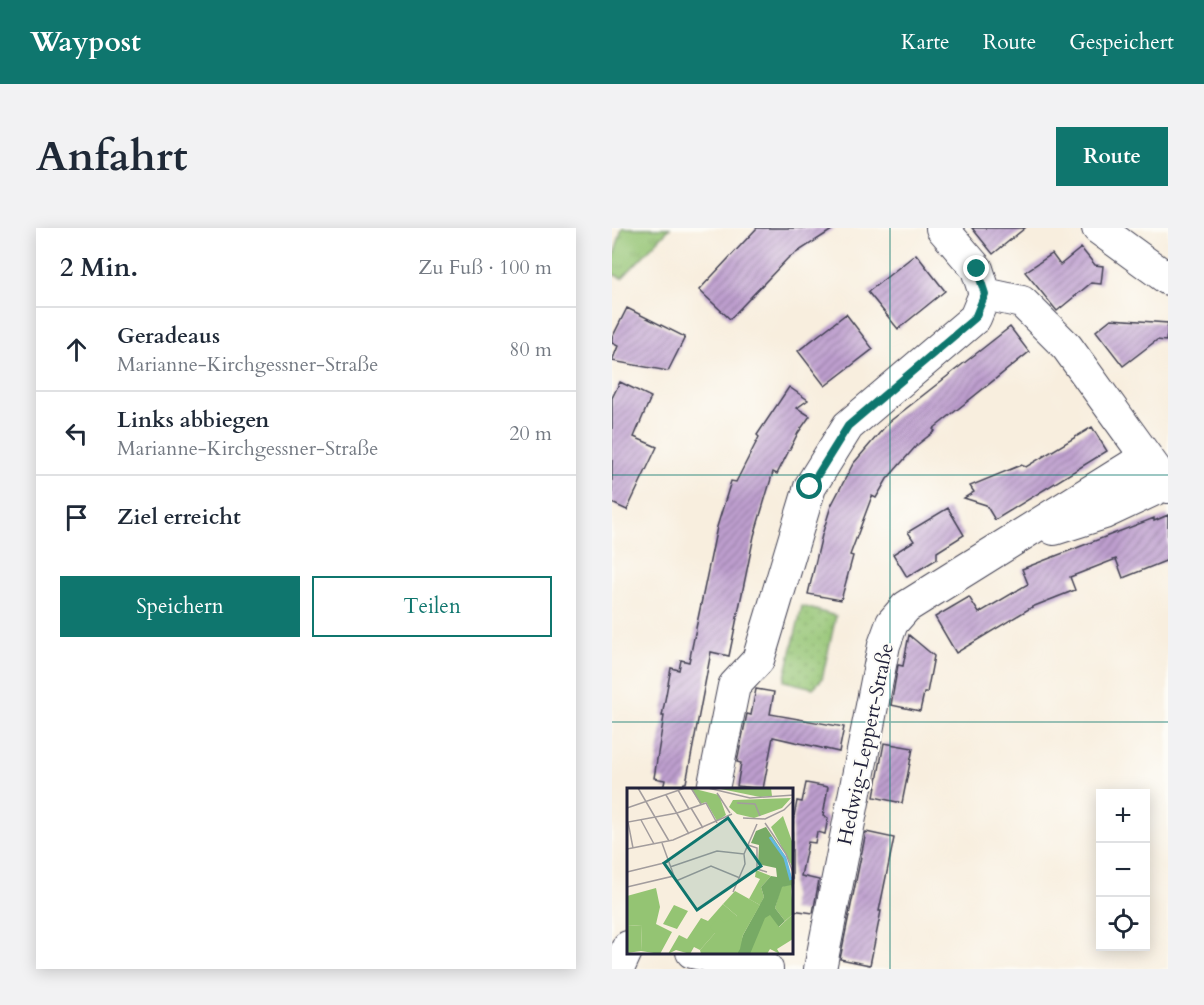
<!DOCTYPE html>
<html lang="de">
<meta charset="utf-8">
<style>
:root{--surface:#fff;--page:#f2f2f3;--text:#1f2937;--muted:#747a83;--line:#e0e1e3;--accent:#0f766e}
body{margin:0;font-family:Cardo,serif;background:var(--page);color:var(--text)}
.controls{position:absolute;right:18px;bottom:18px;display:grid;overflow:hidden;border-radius:0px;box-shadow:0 3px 15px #0003}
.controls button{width:54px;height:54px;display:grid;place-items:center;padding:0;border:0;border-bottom:2px solid var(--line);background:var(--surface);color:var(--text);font:30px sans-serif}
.stop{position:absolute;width:18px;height:18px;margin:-14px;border:4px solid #0f766e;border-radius:50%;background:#fff}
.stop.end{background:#0f766e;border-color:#fff;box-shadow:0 2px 6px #0008}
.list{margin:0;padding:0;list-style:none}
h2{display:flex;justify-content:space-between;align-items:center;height:78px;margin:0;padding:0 24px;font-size:26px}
h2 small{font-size:20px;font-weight:400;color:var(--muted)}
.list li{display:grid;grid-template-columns:39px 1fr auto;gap:18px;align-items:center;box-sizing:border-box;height:84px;padding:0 24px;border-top:2px solid var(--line)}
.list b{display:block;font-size:22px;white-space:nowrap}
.list p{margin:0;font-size:20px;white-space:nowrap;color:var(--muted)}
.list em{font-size:20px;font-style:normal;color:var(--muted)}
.actions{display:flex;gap:12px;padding:18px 24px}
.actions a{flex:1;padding:14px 0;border:2px solid var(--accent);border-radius:0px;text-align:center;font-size:21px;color:var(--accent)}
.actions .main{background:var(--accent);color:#fff}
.icon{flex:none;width:33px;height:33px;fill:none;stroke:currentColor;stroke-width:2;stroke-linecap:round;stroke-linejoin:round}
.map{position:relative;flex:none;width:556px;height:741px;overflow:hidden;border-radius:0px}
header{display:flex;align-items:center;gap:36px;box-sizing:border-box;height:84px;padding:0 30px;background:var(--accent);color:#fff}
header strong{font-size:28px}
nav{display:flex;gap:33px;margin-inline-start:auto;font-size:21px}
.intro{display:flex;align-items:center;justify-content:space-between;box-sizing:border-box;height:144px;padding:0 36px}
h1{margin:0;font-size:42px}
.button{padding:15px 27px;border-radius:0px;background:var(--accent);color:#fff;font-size:21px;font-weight:700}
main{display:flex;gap:36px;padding:0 36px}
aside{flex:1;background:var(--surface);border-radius:0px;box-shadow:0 3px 15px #0003}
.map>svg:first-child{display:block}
.grass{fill:url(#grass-tufts);stroke:#5b7357;stroke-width:1.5}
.park{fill:url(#park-dots);stroke:#5b7357;stroke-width:1.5}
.building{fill:url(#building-hatch)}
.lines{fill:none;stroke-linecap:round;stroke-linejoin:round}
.minor-casing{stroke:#424153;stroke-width:34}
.minor{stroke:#fff;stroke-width:32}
.route{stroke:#0f766e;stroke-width:8}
.grid{fill:none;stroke:#0f766e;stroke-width:1.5;stroke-opacity:0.55}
.labels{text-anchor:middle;stroke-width:4.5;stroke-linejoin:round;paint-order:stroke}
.street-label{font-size:20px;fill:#22223b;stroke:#fdfcf7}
.inset-river{fill:none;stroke:#64b9e1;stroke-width:3}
.inset-road{fill:none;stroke:#a29c9d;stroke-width:1.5}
.view{fill:#0f766e;fill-opacity:0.15;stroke:#0f766e;stroke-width:3}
.inset-edge{fill:none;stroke:#22223b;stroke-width:3}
</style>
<header>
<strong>Waypost</strong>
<nav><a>Karte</a><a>Route</a><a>Gespeichert</a></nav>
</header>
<div class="intro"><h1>Anfahrt</h1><a class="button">Route</a></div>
<main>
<aside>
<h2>2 Min.<small>Zu Fuß · 100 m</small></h2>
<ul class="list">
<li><svg class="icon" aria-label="ahead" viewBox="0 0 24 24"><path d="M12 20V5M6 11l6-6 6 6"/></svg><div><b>Geradeaus</b><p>Marianne-Kirchgessner-Straße</p></div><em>80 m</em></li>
<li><svg class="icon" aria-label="left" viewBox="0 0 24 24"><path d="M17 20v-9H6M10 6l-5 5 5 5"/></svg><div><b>Links abbiegen</b><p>Marianne-Kirchgessner-Straße</p></div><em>20 m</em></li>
<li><svg class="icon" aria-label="arrive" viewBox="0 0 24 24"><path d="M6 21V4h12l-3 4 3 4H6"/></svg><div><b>Ziel erreicht</b></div></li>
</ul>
<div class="actions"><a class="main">Speichern</a><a>Teilen</a></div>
</aside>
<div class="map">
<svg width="556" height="741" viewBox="0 0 556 741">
<defs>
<pattern id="grass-tufts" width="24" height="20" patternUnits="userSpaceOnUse" patternTransform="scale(1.5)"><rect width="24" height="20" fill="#94c473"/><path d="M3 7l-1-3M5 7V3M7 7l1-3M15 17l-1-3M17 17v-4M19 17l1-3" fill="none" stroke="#7fa864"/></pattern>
<pattern id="park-dots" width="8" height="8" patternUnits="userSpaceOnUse" patternTransform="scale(1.5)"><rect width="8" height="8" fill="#94c473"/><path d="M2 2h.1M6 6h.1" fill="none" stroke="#7fa864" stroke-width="1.8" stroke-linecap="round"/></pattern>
<pattern id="building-hatch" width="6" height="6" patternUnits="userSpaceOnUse" patternTransform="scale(1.5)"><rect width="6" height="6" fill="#bd9ece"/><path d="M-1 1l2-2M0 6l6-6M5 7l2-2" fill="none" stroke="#9980a8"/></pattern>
</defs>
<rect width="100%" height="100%" fill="#fdfcf7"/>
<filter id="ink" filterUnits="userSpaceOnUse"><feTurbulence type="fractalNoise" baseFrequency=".0167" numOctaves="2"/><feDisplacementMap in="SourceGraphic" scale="12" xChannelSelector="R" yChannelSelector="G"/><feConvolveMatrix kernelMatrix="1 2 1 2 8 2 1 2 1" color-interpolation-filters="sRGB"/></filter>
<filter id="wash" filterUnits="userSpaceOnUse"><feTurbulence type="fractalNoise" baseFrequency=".008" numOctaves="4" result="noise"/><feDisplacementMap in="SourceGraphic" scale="24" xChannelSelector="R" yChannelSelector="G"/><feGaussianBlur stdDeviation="1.35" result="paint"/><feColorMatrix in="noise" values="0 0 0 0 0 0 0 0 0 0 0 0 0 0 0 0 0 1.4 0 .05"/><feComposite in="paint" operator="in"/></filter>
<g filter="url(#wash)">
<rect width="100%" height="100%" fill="#f8eede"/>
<!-- grass -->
<path class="grass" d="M10,0h48l-48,50 -10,-4v-11z"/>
<!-- park -->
<path class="park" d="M190,378l34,10 -14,63 -9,9 -29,-7z"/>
<g id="blocks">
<!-- building -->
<path class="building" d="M145,0h78l-47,30 -58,61 -31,-29z
M360,0h53l-32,26z
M469,20l14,17 8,1 -2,18 -10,-1 -34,28 -32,-39 27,-18 8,11z
M304,26l29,37 -47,38 -30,-37z
M15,80l58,29 -17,34 -56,-10 6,-15 -6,-3v-5z
M234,86l27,35 -48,37 -27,-35z
M499,91l57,4 -2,18 -9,-1 -34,26 -27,-35z
M398,99l19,25 -96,77 2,2 -18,14 -30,34 -11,19 -4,-2 -22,59 3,1 -12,44 -33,-6 14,-59 9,-29 22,-42 36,-42z
M8,154l31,15 -17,40 23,10 -30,63 -15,-7v-105z
M177,159l19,13 -11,8 13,8 -12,17 -21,41 -4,-2 -19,64 -25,120 -18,-4 -25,131h-2l-2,6h-19l2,-9 -11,-2 10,-62h-2l9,-48 8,2 2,-10 8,2 28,-135 14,-46 5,1 23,-45 -2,-2z
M480,199l15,24 -112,69 -9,-15 -22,-7 10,-6 -4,-6 51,-21 5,2z
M336,280l16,27 -27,17v7l-30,18 -14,-23 21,-13 -6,-9z
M556,287v45l-45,18 -7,-19 -46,18 5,13 -43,17 -76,46 -21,-36 34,-20 10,16 49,-29 -6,-15 132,-51v3z
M297,407l25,21 -7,37h-3l-4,18 -29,-6 7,-40 5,1z
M144,461l18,3 -4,22 74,13 -5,25 -66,-15 -10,52 -26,-3 4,-23 -4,-1 10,-48 4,1z
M272,515l29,5 -11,55 -28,-6z
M194,555l22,4 -5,29 5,2 -3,16 -8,-2 -2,11 -7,-1 -7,34 18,4 -6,33 -21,-3v-84l5,-25 5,1z
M254,604l28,6 -15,73h2l-11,54 -30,-6z"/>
</g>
</g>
<g filter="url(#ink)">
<use href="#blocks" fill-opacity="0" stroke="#424153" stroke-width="1.5"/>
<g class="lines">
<defs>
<path id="minor" d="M486,0l70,51
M373,66l37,8 45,45 101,140
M442,301l50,-16 64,-30
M101,561l21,-103 24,-26 52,-173 38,-61 127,-108 10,-24 -8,-25 -35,-41
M80,724l75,17
M6,741l10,-22
M208,741l64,-324 8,-22 14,-16 240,-150"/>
</defs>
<!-- minor casing -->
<use href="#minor" class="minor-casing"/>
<!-- minor -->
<use href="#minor" class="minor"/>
</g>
</g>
<g class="lines" filter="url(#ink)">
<!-- route -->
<path class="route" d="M198,259l38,-61 127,-108 10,-24 -8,-25"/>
</g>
<!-- grid -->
<path class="grid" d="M278,0v741M0,247h556M0,494h556"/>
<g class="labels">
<!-- street labels -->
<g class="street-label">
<text transform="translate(253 516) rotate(-78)" y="7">Hedwig-Leppert-Straße</text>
</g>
</g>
<!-- overview -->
<g transform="translate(15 560)">
<rect width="166" height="166" fill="#f8eede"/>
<path d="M64,0l28,7 7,20 -9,6 -11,-19 -6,2zM89,0h55l1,8 -12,1zM164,10l-9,10 -28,10 -17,-4 -8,-7 4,-7zM156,28l10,28v24l-22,-41zM129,82l15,6 -10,11 3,10 -4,8 -11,-6 11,-20 -5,-2zM164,96l2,30 -8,7 -10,-13 6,-21zM29,100l4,19 -4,17 16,8 -12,22 -19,-3 1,-26 -15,1v-30zM96,116l14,12 -1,2 -12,6 -6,-5 -2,13 -16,18 -6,-3 -4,7 -14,-4 -8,4 11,-19 8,4 14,-21 7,3zM47,117l14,6 -11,18 -14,-5z" fill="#94c473"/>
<path d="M139,39l19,29 8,27v16l-2,-14 -9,2 -7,21 10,13 -35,33h-13l6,-19 21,-38 -3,-10 10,-11 6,1 -1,-9 -18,-4 1,-19 -8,-2 5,-12z" fill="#77aa65"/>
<path d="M108,103l25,14 -17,30 -3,14 -3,5h-36l-1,-4 15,-17 -5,-6 8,-9 6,5 13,-7 -14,-12zM166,126v25l-16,10 3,5 -10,-5 -3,5h-17l15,-36 5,-3 9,12zM15,137l-1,26 -14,2v-27z" fill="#94c473"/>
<path class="inset-river" d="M143,49l15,21 6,22"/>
<path class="inset-road" d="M11,0l31,53M64,0l10,16M81,0l42,10 44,-3M51,2l11,19M90,5l13,20M39,7l23,39M110,15l18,1 5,12M0,20l58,-20M64,20l12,20M116,30l22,1 19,-9 10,-10M14,32l13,24M138,35l21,31 8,21M35,55l12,33M121,57l9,3v21l10,3M6,60l-5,-26 49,-9 29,-10 11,20M0,61l46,-9 59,-26M43,79l47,-16 27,3 13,-30M0,84l41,-10M0,99l47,-11 2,5 35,-15 29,12M106,104l12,-28 -1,-10"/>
<path class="view" d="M101,30l33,48 -64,44 -33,-47z"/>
<rect width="166" height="166" class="inset-edge"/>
</g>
</svg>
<div class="controls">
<button>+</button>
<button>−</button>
<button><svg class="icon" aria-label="locate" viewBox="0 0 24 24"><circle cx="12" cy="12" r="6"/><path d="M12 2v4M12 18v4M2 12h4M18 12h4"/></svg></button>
</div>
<div class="stop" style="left:198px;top:259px"></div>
<div class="stop end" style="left:365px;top:41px"></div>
</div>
</main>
